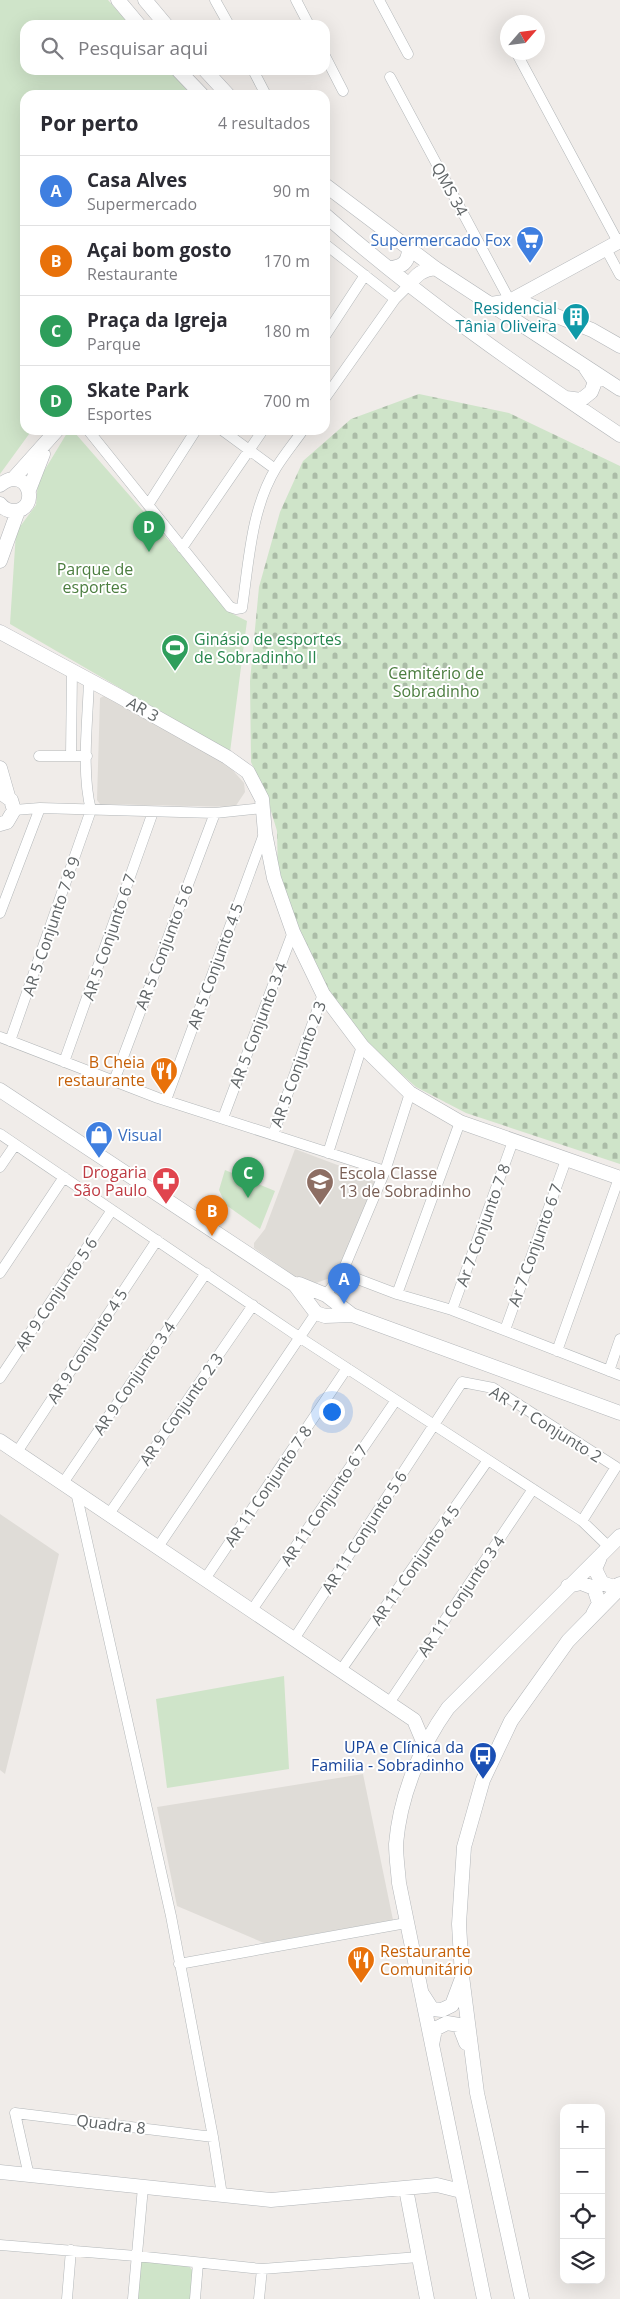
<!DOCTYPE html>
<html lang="pt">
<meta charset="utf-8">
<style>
:root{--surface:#fff;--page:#f2f2f3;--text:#2b2b33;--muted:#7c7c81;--line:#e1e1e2;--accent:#db2777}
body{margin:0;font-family:"Open Sans",sans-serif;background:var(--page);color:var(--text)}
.controls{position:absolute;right:15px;bottom:15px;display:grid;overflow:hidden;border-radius:10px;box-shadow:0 5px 20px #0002}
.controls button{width:45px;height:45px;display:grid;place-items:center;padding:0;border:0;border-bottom:1px solid var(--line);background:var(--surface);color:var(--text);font:25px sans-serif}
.compass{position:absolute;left:500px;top:15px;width:45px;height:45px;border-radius:50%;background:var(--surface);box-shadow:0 5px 20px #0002;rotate:62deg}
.you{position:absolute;left:331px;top:1411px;width:18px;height:18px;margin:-12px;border:4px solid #fff;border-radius:50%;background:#1a73e8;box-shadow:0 0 0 8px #1a73e833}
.badge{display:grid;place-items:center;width:32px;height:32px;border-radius:50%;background:var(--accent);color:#fff;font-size:16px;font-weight:700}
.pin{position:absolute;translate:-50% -41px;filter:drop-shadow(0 1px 2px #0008)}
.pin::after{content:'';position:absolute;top:26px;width:18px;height:15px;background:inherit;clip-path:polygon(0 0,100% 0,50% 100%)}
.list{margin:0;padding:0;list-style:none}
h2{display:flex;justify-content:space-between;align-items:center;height:65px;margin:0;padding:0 20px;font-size:21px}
h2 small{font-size:16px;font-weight:400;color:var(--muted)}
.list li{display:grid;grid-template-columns:32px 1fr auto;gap:15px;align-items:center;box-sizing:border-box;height:70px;padding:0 20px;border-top:1px solid var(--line)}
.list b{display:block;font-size:19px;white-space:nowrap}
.list p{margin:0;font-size:16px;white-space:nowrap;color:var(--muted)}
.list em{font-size:16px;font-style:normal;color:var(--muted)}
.icon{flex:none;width:28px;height:28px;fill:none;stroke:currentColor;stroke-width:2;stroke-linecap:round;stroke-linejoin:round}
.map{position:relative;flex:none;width:620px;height:2299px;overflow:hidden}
.search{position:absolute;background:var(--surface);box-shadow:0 5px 20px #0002;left:20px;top:20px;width:310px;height:55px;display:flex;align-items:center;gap:12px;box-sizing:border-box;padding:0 18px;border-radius:15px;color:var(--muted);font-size:19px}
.panel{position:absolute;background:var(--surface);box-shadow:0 5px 20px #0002;left:20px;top:90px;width:310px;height:345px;border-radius:15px}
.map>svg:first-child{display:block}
.education{fill:#dfdcd7}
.cemetery{fill:url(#cemetery-stones)}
.green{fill:#cfe4c9}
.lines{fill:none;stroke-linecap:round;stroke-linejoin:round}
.street-casing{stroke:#b3b7b9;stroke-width:11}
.secondary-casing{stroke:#b3b6b9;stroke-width:15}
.street{stroke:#fff;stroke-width:10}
.secondary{stroke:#fff;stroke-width:14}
.labels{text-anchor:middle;stroke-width:4;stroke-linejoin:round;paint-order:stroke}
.street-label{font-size:16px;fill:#606567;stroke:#fff}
.shop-label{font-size:16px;fill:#366cbe;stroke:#fff;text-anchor:end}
.culture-label{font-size:16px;fill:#0d838f;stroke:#fff;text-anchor:end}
.park-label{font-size:16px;fill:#4c7e40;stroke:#fff}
.leisure-label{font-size:16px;fill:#27864d;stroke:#fff;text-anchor:start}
.food-label{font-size:16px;fill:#c56008;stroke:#fff;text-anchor:end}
.health-label{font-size:16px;fill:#be3a42;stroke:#fff;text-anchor:end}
.education-label{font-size:16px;fill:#785e54;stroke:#fff;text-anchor:start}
.transit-label{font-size:16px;fill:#164399;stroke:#fff;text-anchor:end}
</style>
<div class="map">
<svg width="620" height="2299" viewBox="0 0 620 2299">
<defs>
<pattern id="cemetery-stones" width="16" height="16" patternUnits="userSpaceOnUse" patternTransform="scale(1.25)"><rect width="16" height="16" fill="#cfe4c9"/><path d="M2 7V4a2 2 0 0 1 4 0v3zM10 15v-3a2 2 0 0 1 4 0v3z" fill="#abbca7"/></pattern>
</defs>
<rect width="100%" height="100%" fill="#f0ece9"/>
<!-- education -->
<path class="education" d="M106,695l123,71 15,17 1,9 -10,15 -135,-3 -3,-4 3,-102z
M295,1149l77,29 3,5 -31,75 -14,20 -14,5 -16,-3 -46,-32v-5l11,-14z
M0,1514l59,40 -54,220 -5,-4z
M363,1774l30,146 -129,23 -87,-37 -20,-99z"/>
<!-- cemetery -->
<path class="cemetery" d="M419,394l90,19 111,53v698l-154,-51 -50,-26 -47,-42 -41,-53 -27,-55 -23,-62 -1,-44 -9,-30 -17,-39 -1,-81 9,-94 21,-75 23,-51 48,-42z"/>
<!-- green -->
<path class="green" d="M0,0h108l22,25h-105v45h144l22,25h-166v335h7l-32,44z
M67,433h8l158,181 14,7 -17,131 -220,-128 6,-92 20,-27 2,-24z
M225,1170l50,21 -15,38 -34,-24 -7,-15z
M284,1676l5,93 -122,19 -11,-89z
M142,2261l46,4 5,6 -1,28h-56l3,-36z"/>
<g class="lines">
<defs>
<path id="street" d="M215,0l14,25
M296,0l13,25
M379,0l29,54
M516,52l102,190
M325,56l18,35
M253,70l13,25
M390,77l120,224
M325,244l70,55
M606,249l14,26
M325,336l40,-61
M325,398l70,-99 14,-14
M88,430l142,177 6,2 6,-1c7,-47 9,-99 34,-140 8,-13 18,-25 27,-38
M222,430l53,39
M148,505l48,-75
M182,548l81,-118
M89,679c-1,41 -8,92 2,131
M39,756h48
M71,756l1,-86
M14,810l26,-2 175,5 49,-5
M0,913l40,-105
M0,1037l158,61 227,73
M10,1041l81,-231
M64,1062l89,-250
M114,1081l101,-268
M166,1100l98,-266
M223,1118l70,-186
M0,1134l299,203 283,184 27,26
M273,1135l50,-141
M328,1153l34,-107
M0,1167l15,-22
M0,1273l64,-96
M342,1273l55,21 55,16 168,65
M397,1294l63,-172
M326,1295l16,-22 43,-102 25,-78
M452,1310l61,-169
M505,1330l61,-170
M557,1351l62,-173
M609,1371l11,-32
M0,1378l112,-168
M17,1452l140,-212
M63,1483l143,-210
M76,1492l95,424 42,221
M109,1514l144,-209
M158,1547l158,-234
M205,1579l142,-211
M252,1610l144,-210
M294,1639l168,-257 31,6 123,79 -34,54
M341,1670l147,-210
M389,1703l144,-214
M179,1964l227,-41
M29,2176l-14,-63 198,24 9,58
M0,2245l136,11 126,13 157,-12
M67,2299l4,-49
M133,2299l10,-112
M195,2299l3,-36
M259,2299l3,-30"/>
<path id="secondary" d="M118,0l21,25
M145,0l21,25
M178,70l24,25
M205,70l23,25
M325,185l110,83 185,121
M325,215c92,81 193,152 295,220
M390,268c12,-1 18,-5 19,-18
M409,285c8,-11 13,-15 26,-17
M514,299l78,31 28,16
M491,304l19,-3 110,-60
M566,398l15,2 10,-8 4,-10 -10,-15
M14,478l43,-48
M0,485c29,-22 41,25 14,26 -6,0 -10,-2 -14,-7
M29,490l14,-36
M0,561l18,-50
M0,632l117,63 110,62 21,15 14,27 3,34 9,45 19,54 30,62 39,52 48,47 50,29 160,56
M0,768l8,28
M0,792l11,8 3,10 -7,12 -7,2
M0,1090l295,195 4,-1 27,11 26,20 268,98
M295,1285l21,28 9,3 27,-1
M0,1441l414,279 11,26
M601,1555l-6,14 7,14 12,4 6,-3
M568,1586l13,-3 13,5 5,15 -6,11
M423,1995l9,14 10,1 10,-5 9,-24
M432,2045l3,-16 12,-6 12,2 7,18
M0,2172l271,28 166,-15 24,6
M406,2189l21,110
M484,2299l-85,-416c-1,-13 -3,-26 -3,-39 4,-48 24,-97 52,-136l172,-172
M522,2299l-45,-206 -15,-117 -3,-52 5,-77 19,-67 28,-59 57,-80 52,-53"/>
</defs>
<!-- street casing -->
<use href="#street" class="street-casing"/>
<!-- secondary casing -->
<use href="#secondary" class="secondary-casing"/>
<!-- street -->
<use href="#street" class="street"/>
<!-- secondary -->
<use href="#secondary" class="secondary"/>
</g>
<!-- icons -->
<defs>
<symbol id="supermarket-pin" viewBox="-11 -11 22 30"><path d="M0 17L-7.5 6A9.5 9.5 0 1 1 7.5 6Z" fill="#3f7fe0" stroke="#fff"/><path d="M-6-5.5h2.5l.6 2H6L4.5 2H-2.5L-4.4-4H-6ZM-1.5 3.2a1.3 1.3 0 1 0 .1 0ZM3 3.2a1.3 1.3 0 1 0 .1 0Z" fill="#fff"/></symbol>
<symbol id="building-pin" viewBox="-11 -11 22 30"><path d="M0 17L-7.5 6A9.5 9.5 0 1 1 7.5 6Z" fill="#0f9aa8" stroke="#fff"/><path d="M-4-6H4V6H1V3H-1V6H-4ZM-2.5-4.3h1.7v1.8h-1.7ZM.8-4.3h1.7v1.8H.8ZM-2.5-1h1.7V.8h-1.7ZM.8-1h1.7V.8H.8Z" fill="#fff"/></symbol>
<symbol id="stadium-pin" viewBox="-11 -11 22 30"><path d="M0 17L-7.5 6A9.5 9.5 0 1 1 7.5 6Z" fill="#2e9e5b" stroke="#fff"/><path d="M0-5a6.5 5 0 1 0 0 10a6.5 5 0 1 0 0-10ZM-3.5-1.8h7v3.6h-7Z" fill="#fff"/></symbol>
<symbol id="restaurant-pin" viewBox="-11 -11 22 30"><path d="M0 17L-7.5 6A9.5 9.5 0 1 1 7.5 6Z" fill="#e8710a" stroke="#fff"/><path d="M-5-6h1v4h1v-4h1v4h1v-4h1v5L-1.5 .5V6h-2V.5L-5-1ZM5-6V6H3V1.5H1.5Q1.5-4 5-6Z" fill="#fff"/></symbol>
<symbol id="shop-pin" viewBox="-11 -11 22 30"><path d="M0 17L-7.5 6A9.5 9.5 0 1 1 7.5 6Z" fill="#3f7fe0" stroke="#fff"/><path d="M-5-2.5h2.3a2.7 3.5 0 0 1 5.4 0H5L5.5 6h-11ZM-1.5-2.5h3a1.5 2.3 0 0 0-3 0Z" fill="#fff"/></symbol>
<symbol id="pharmacy-pin" viewBox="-11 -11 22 30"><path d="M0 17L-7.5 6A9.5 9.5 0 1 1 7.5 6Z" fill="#e0444e" stroke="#fff"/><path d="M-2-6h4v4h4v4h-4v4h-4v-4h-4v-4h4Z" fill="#fff"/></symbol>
<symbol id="school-pin" viewBox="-11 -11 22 30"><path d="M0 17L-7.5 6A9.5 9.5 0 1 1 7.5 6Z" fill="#8d6e63" stroke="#fff"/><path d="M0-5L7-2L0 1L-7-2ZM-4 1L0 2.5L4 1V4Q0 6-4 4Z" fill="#fff"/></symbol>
<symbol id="bus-pin" viewBox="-11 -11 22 30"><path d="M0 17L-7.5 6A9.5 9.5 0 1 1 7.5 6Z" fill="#1a4fb4" stroke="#fff"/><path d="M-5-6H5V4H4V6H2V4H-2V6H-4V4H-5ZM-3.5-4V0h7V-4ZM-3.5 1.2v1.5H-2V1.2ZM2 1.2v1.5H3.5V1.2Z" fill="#fff"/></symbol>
</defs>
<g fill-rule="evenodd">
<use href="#supermarket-pin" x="514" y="224" width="32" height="43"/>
<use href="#building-pin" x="560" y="301" width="32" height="43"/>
<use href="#stadium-pin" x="159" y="632" width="32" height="43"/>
<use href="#restaurant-pin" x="148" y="1055" width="32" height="43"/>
<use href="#shop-pin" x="83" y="1119" width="32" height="43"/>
<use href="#pharmacy-pin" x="150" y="1165" width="32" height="43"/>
<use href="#school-pin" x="304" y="1166" width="32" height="43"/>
<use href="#bus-pin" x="467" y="1740" width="32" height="43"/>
<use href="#restaurant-pin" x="345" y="1944" width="32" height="43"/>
</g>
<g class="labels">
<!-- street labels -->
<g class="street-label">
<text transform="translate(450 189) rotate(62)" y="6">QMS 34</text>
<text transform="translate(143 709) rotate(29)" y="6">AR 3</text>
<text transform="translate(51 926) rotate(-71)" y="6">AR 5 Conjunto 7 8 9</text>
<text transform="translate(109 937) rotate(-71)" y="6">AR 5 Conjunto 6 7</text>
<text transform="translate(164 947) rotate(-69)" y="6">AR 5 Conjunto 5 6</text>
<text transform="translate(215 966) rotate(-70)" y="6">AR 5 Conjunto 4 5</text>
<text transform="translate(258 1025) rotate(-69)" y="6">AR 5 Conjunto 3 4</text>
<text transform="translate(298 1064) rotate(-70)" y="6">AR 5 Conjunto 2 3</text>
<text transform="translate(483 1225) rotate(-70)" y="6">Ar 7 Conjunto 7 8</text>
<text transform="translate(535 1245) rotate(-70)" y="6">Ar 7 Conjunto 6 7</text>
<text transform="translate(56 1294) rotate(-56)" y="6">AR 9 Conjunto 5 6</text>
<text transform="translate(87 1346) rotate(-57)" y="6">AR 9 Conjunto 4 5</text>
<text transform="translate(134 1378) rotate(-56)" y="6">AR 9 Conjunto 3 4</text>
<text transform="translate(181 1409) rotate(-55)" y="6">AR 9 Conjunto 2 3</text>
<text transform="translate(546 1424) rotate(32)" y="6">AR 11 Conjunto 2</text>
<text transform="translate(268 1486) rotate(-56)" y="6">AR 11 Conjunto 7 8</text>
<text transform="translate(324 1505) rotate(-56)" y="6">AR 11 Conjunto 6 7</text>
<text transform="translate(364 1532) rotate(-57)" y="6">AR 11 Conjunto 5 6</text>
<text transform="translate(415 1565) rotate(-55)" y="6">AR 11 Conjunto 4 5</text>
<text transform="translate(461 1596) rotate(-56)" y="6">AR 11 Conjunto 3 4</text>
<text transform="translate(111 2124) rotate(7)" y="6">Quadra 8</text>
</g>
<!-- shop labels -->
<g class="shop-label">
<text x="511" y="246">Supermercado Fox</text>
<text x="118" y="1141" text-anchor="start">Visual</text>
</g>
<!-- culture labels -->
<g class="culture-label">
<text x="557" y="314">Residencial<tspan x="557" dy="18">Tânia Oliveira</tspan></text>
</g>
<!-- park labels -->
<g class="park-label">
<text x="95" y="575">Parque de<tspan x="95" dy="18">esportes</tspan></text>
<text x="436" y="679">Cemitério de<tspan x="436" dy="18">Sobradinho</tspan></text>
</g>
<!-- leisure labels -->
<g class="leisure-label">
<text x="194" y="645">Ginásio de esportes<tspan x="194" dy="18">de Sobradinho II</tspan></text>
</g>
<!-- food labels -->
<g class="food-label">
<text x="145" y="1068">B Cheia<tspan x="145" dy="18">restaurante</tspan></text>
<text x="380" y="1957" text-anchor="start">Restaurante<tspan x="380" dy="18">Comunitário</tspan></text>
</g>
<!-- health labels -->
<g class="health-label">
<text x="147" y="1178">Drogaria<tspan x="147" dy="18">São Paulo</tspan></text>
</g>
<!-- education labels -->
<g class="education-label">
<text x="339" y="1179">Escola Classe<tspan x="339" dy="18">13 de Sobradinho</tspan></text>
</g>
<!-- transit labels -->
<g class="transit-label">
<text x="464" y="1753">UPA e Clínica da<tspan x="464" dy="18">Familia - Sobradinho</tspan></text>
</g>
</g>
</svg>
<div class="controls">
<button>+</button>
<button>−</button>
<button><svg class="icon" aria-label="locate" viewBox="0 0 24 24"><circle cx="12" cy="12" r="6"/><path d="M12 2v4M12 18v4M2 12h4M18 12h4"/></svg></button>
<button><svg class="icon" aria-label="layers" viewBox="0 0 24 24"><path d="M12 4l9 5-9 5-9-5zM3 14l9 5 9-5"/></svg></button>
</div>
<svg class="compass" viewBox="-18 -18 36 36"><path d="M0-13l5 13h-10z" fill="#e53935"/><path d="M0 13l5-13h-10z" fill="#7c7c81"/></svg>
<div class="you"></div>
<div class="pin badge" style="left:344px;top:1304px;background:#3f7fe0">A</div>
<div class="pin badge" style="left:212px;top:1236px;background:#e8710a">B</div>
<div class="pin badge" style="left:248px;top:1198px;background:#2e9e5b">C</div>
<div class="pin badge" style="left:149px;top:552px;background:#2e9e5b">D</div>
<div class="search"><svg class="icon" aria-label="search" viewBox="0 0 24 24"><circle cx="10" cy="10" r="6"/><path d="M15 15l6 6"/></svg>Pesquisar aqui</div>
<section class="panel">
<h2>Por perto<small>4 resultados</small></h2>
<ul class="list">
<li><span class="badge" style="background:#3f7fe0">A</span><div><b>Casa Alves</b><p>Supermercado</p></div><em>90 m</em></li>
<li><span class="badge" style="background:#e8710a">B</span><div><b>Açai bom gosto</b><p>Restaurante</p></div><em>170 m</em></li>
<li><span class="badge" style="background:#2e9e5b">C</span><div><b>Praça da Igreja</b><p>Parque</p></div><em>180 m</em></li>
<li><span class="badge" style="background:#2e9e5b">D</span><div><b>Skate Park</b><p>Esportes</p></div><em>700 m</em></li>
</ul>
</section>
</div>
